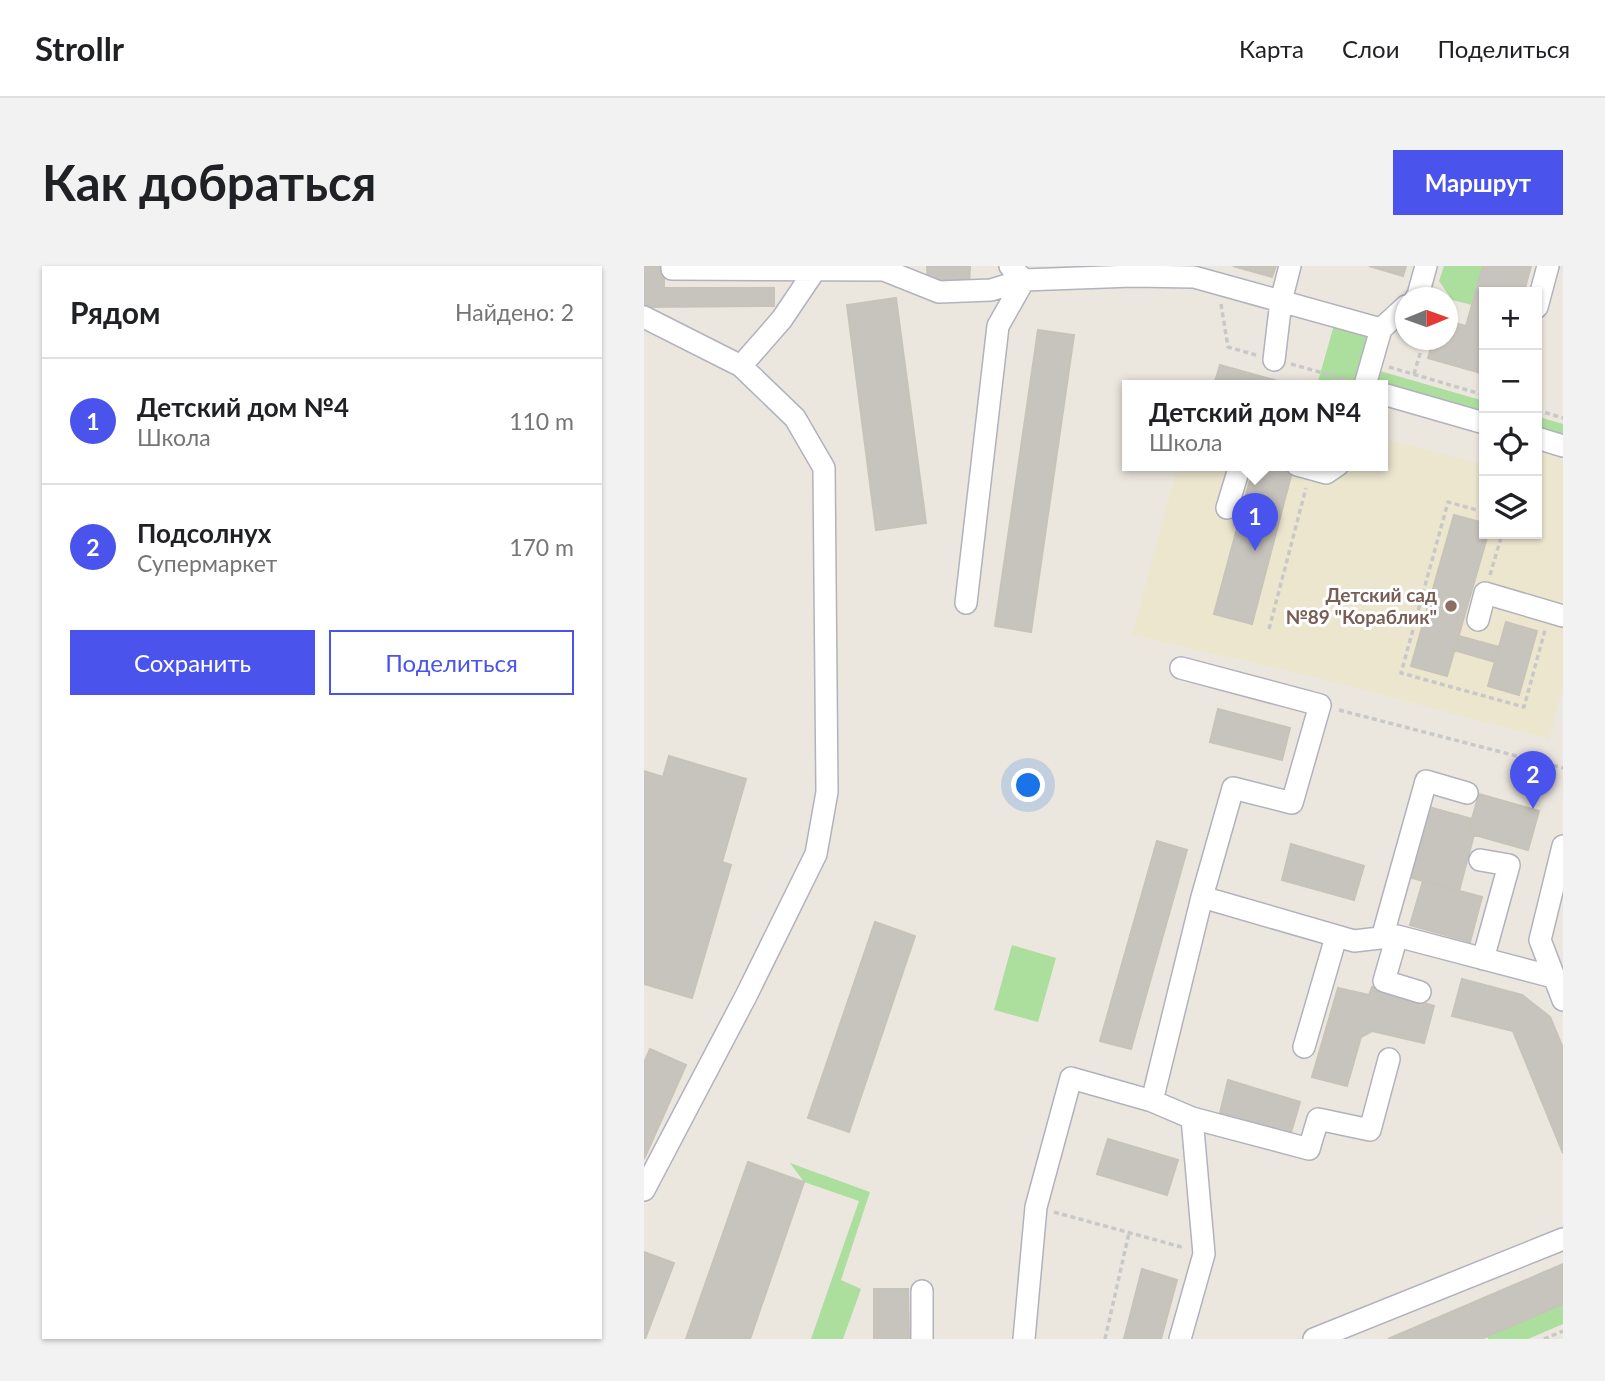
<!DOCTYPE html>
<html lang="ru">
<meta charset="utf-8">
<style>
:root{--surface:#fff;--page:#f2f2f2;--text:#202124;--muted:#757577;--line:#e0e0e0;--accent:#4a54ed}
body{margin:0;font-family:Lato,sans-serif;background:var(--page);color:var(--text)}
.controls{position:absolute;right:21px;top:21px;display:grid;overflow:hidden;border-radius:0px;box-shadow:0 2px 5px #0004}
.controls button{width:63px;height:63px;display:grid;place-items:center;padding:0;border:0;border-bottom:2px solid var(--line);background:var(--surface);color:var(--text);font:35px sans-serif}
.compass{position:absolute;left:751px;top:21px;width:63px;height:63px;border-radius:50%;background:var(--surface);box-shadow:0 2px 5px #0004;rotate:89deg}
.you{position:absolute;left:385px;top:520px;width:24px;height:24px;margin:-18px;border:5px solid #fff;border-radius:50%;background:#1a73e8;box-shadow:0 0 0 10px #1a73e833}
.badge{display:grid;place-items:center;width:46px;height:46px;border-radius:50%;background:var(--accent);color:#fff;font-size:23px;font-weight:700}
.pin{position:absolute;translate:-50% -58px;filter:drop-shadow(0 2px 4px #0008)}
.pin::after{content:'';position:absolute;top:37px;width:24px;height:21px;background:inherit;clip-path:polygon(0 0,100% 0,50% 100%)}
.popup{position:absolute;left:478px;top:114px;width:266px;height:91px;box-sizing:border-box;display:grid;place-content:center;border-radius:0px;background:var(--surface);filter:drop-shadow(0 2px 5px #0005);font-size:23px;white-space:nowrap;color:var(--muted)}
.popup b{font-size:26px;color:var(--text)}
.popup::after{content:'';position:absolute;left:50%;top:100%;margin-left:-14px;border:14px solid transparent;border-top-color:var(--surface)}
.list{margin:0;padding:0;list-style:none}
h2{display:flex;justify-content:space-between;align-items:center;height:91px;margin:0;padding:0 28px;font-size:30px}
h2 small{font-size:23px;font-weight:400;color:var(--muted)}
.list li{display:grid;grid-template-columns:46px 1fr auto;gap:21px;align-items:center;box-sizing:border-box;height:126px;padding:0 28px;border-top:2px solid var(--line)}
.list b{display:block;font-size:26px;white-space:nowrap}
.list p{margin:0;font-size:23px;white-space:nowrap;color:var(--muted)}
.list em{font-size:23px;font-style:normal;color:var(--muted)}
.actions{display:flex;gap:14px;padding:21px 28px}
.actions a{flex:1;padding:16px 0;border:2px solid var(--accent);border-radius:0px;text-align:center;font-size:24px;color:var(--accent)}
.actions .main{background:var(--accent);color:#fff}
.icon{flex:none;width:38px;height:38px;fill:none;stroke:currentColor;stroke-width:2;stroke-linecap:round;stroke-linejoin:round}
.map{position:relative;flex:none;width:919px;height:1073px;overflow:hidden;border-radius:0px}
header{display:flex;align-items:center;gap:42px;box-sizing:border-box;height:98px;padding:0 35px;background:var(--surface);border-bottom:2px solid var(--line)}
header strong{font-size:33px}
nav{display:flex;gap:38px;margin-inline-start:auto;font-size:24px}
.intro{display:flex;align-items:center;justify-content:space-between;box-sizing:border-box;height:168px;padding:0 42px}
h1{margin:0;font-size:49px}
.button{padding:18px 32px;border-radius:0px;background:var(--accent);color:#fff;font-size:24px;font-weight:700}
main{display:flex;gap:42px;padding:0 42px}
aside{flex:1;background:var(--surface);border-radius:0px;box-shadow:0 2px 5px #0004}
.map>svg:first-child{display:block}
.education{fill:#ece6cf}
.green{fill:#acde9e}
.building{fill:#c7c4bd;stroke:#c7c3b8;stroke-width:2}
.lines{fill:none;stroke-linecap:round;stroke-linejoin:round}
.minor-casing{stroke:#b1b2bd;stroke-width:24}
.path{stroke:#c8c8c8;stroke-width:3.5;stroke-dasharray:5 3.5;stroke-linecap:butt}
.minor{stroke:#fff;stroke-width:21}
.education-dot{fill:#8d6e63;stroke:#fff;stroke-width:2.5}
.labels{text-anchor:middle;stroke-width:6;stroke-linejoin:round;paint-order:stroke}
.education-label{font-size:19px;font-weight:bold;fill:#785e54;stroke:#fff;text-anchor:end}
</style>
<header>
<strong>Strollr</strong>
<nav><a>Карта</a><a>Слои</a><a>Поделиться</a></nav>
</header>
<div class="intro"><h1>Как добраться</h1><a class="button">Маршрут</a></div>
<main>
<aside>
<h2>Рядом<small>Найдено: 2</small></h2>
<ul class="list">
<li><span class="badge">1</span><div><b>Детский дом №4</b><p>Школа</p></div><em>110 m</em></li>
<li><span class="badge">2</span><div><b>Подсолнух</b><p>Супермаркет</p></div><em>170 m</em></li>
</ul>
<div class="actions"><a class="main">Сохранить</a><a>Поделиться</a></div>
</aside>
<div class="map">
<svg width="919" height="1073" viewBox="0 0 919 1073">
<rect width="100%" height="100%" fill="#ece7de"/>
<!-- education -->
<path class="education" d="M746,174l94,25v69h53v-82l26,8v224l-14,55 -231,-61 -186,-43 46,-170h182l19,3 2,-3h2v-5z"/>
<!-- green -->
<path class="green" d="M800,0h39l-11,39 -20,-5 -13,-19z
M690,59l39,12 -14,48h-42z
M736,105l104,30v10l-107,-30z
M895,151l24,7v11l-26,-8z
M368,679l44,13 -18,64 -44,-12z
M146,897l80,29 -29,88 20,9 -18,50h-32l48,-138 -55,-19z
M919,1038v20l-35,15h-40l-1,-3z"/>
<!-- building -->
<path class="building" d="M0,0h20v22h110v18l-130,1z
M283,0h43l-1,19 -41,-1z
M589,0h43l-4,11z
M725,0h37l-3,10z
M839,0h48l-7,26h-40v82l-56,-16 5,-18h15v-19l18,5z
M252,32l30,225 -50,7 -29,-225z
M394,64l36,5 -43,297 -36,-6z
M576,99l72,20h-78z
M610,199h12l26,7 -40,152 -38,-10z
M810,249l30,8v11h4l-41,142 -36,-10z
M862,356l31,9 -18,64 -31,-9z
M815,370l40,11 -4,15 -41,-12z
M574,443l72,19 -8,32 -72,-18z
M25,490l77,23 -24,83 9,3 -39,133 -48,-14v-213l19,6z
M835,528l60,17 -11,39 -60,-17z
M785,541l43,12 -4,14 6,2 -15,56 -50,-14z
M513,575l30,9 -56,199 -31,-8z
M647,578l73,22 -10,34 -72,-20z
M779,615l59,16 -12,45 -60,-17z
M231,656l40,14 -66,196 -41,-14z
M818,713l60,16 28,22 13,31v105l-50,-122 -61,-15z
M728,721l62,19 -10,37 -52,-12 -11,6 -14,49 -35,-9 26,-89 31,7z
M6,783l36,16 -42,94v-96z
M584,814l72,22 -10,34 -71,-19z
M464,873l70,21 -11,35 -70,-21z
M104,896l56,20 -54,157h-64z
M0,986l30,11 -29,76h-1z
M919,998v40l-82,35h-93z
M498,1003l35,11 -16,59h-37z
M230,1023h34l1,50h-35z"/>
<g class="lines">
<defs>
<path id="minor" d="M28,0v3l212,1 55,22 52,-2 33,-10 108,-4 62,1 187,52
M772,32l2,-3 8,-29
M893,41l11,-41
M0,51l97,49 54,52 29,50 3,324 -11,62 -70,142 -102,194
M630,94l7,-59 9,-35
M97,100l41,-47 33,-49
M721,119l16,-56 25,-23
M739,128l101,29
M893,172l26,8
M653,199l29,8 12,-8
M583,242l13,-43
M322,337l32,-277 26,-46 -14,-14
M834,354l7,-27 78,23
M537,402l139,37 -28,98 -59,-15 -31,109
M919,580l-23,94 23,60
M836,594l29,5 -26,94
M753,670l-13,45 36,11
M738,672l44,-157 41,12
M660,781l32,-110
M508,835l50,-204 152,44 43,-5 156,41
M548,852l117,31 9,-30 52,11 19,-71
M278,1025v48
M380,1073l12,-132 35,-129 81,23 40,17 12,136 -24,85
M670,1073l249,-100"/>
</defs>
<!-- minor casing -->
<use href="#minor" class="minor-casing"/>
<!-- path -->
<path class="path" d="M577,38l7,43 28,8
M647,98l57,16
M745,101l95,28
M770,108l10,-34
M893,144l26,8
M840,246l-36,-10 -47,171 123,34 21,-77
M846,309l12,-41
M625,363l37,-141
M695,444l224,58
M410,946l131,36
M838,1072l1,1
M461,1073l24,-106
M900,1073l19,-8"/>
<!-- minor -->
<use href="#minor" class="minor"/>
</g>
<!-- markers -->
<circle class="education-dot" cx="807" cy="340" r="7"/>
<g class="labels">
<!-- education labels -->
<g class="education-label">
<text x="793" y="336">Детский сад<tspan x="793" dy="22">№89 "Кораблик"</tspan></text>
</g>
</g>
</svg>
<div class="controls">
<button>+</button>
<button>−</button>
<button><svg class="icon" aria-label="locate" viewBox="0 0 24 24"><circle cx="12" cy="12" r="6"/><path d="M12 2v4M12 18v4M2 12h4M18 12h4"/></svg></button>
<button><svg class="icon" aria-label="layers" viewBox="0 0 24 24"><path d="M12 4l9 5-9 5-9-5zM3 14l9 5 9-5"/></svg></button>
</div>
<svg class="compass" viewBox="-18 -18 36 36"><path d="M0-13l5 13h-10z" fill="#e53935"/><path d="M0 13l5-13h-10z" fill="#757577"/></svg>
<div class="you"></div>
<div class="pin badge" style="left:611px;top:285px">1</div>
<div class="popup"><b>Детский дом №4</b>Школа</div>
<div class="pin badge" style="left:889px;top:543px">2</div>
</div>
</main>
